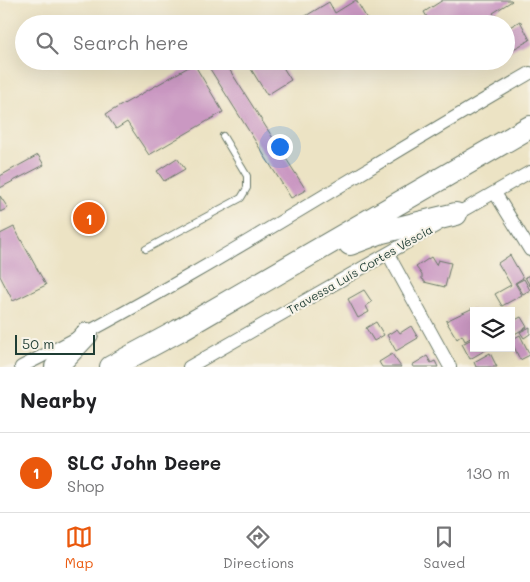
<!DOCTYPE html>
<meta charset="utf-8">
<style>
:root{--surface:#fff;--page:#f2f2f2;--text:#202124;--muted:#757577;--line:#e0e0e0;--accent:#ea580c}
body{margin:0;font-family:Mali,sans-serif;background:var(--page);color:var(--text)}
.controls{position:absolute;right:15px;bottom:15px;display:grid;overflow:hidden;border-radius:0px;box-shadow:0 5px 20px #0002}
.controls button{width:45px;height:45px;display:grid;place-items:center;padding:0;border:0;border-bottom:1px solid var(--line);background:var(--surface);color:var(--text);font:25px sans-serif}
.scale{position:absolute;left:15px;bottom:12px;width:80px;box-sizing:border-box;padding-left:5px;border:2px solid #1f3d34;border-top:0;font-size:14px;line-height:18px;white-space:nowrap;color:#1f3d34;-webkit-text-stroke:4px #f7f3e8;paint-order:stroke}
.you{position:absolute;left:279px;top:146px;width:18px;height:18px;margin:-12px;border:4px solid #fff;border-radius:50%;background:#1a73e8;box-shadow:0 0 0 8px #1a73e833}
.badge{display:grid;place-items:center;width:32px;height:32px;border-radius:50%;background:var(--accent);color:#fff;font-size:16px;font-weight:700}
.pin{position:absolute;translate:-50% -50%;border:2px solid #fff;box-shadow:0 1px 5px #0006}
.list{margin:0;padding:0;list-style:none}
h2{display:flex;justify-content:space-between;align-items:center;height:65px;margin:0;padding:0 20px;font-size:21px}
h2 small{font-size:16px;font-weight:400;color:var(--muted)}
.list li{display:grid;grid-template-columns:32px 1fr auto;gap:15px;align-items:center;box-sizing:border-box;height:80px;padding:0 20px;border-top:1px solid var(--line)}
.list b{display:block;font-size:19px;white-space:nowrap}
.list p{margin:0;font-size:16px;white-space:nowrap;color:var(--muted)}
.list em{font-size:16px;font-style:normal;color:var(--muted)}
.icon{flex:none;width:28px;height:28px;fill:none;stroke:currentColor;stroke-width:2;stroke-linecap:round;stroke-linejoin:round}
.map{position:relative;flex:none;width:530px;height:367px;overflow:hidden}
.search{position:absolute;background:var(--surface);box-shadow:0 5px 20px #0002;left:15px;right:15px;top:15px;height:55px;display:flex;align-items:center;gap:12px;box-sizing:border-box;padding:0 18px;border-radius:28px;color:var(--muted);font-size:19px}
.sheet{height:145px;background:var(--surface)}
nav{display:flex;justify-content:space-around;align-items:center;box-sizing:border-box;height:70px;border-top:1px solid var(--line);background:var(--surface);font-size:14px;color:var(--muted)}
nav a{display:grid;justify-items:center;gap:2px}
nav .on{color:var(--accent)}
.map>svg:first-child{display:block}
.building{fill:#ca98c2}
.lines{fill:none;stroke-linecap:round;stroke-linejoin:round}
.lane-casing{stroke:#677766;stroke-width:8}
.street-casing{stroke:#677766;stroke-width:14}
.highway-casing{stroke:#677766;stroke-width:24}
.lane{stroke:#fff;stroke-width:6}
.street{stroke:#fff;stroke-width:12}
.highway{stroke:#fff;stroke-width:22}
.labels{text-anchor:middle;stroke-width:4;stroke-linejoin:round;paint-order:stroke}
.street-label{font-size:12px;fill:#1f3d34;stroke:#f7f3e8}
</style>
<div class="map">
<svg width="530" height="367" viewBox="0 0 530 367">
<rect width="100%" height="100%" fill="#f7f3e8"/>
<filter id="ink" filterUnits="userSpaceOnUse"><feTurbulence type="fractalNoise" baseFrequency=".02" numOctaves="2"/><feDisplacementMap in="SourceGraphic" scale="10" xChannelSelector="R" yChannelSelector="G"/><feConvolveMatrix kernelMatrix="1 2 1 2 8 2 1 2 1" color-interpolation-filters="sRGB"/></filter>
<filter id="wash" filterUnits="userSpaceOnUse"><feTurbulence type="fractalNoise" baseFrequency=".0096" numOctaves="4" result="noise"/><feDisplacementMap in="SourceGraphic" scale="20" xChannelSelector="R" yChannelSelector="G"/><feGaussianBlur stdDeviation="1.12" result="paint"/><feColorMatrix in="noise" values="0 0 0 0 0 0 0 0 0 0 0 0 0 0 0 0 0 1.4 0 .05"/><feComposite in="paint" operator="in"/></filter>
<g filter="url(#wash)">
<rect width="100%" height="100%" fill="#ece3c4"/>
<g id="blocks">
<!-- building -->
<path class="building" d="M356,0l14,24h-62l-4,-7 25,-15 6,11z
M443,0h68l1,1 -19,12 7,11h-69l-7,-12z
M520,21l10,19 -24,13v-24z
M205,61h19l82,129 -15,8z
M246,61h33l12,19 -24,15z
M299,61h16l-11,7z
M194,64l29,48 -74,43 -22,-33 -11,7 -10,-15z
M38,155l6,10 -44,23v-12z
M177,158l8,11 -21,12 -7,-10z
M0,196l8,12 -8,4z
M14,227l32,58 -33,16 -13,-25v-42z
M510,255l13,23 -8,5 7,12 -20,11 -7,-12 16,-9 -13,-22z
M431,257l5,8 2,-5 13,3 -6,24 -21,-5v-2l-2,-1v-4l-6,-8z
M530,275v11l-5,-9z
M524,279l6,11 -7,4 -7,-11z
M364,290l8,12 -6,4 3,6 -11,6 -10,-19z
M473,308l1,28 -9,5 -3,-6 -5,4 -11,-18z
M511,317l2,4 8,-4 6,10 -16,9z
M376,322l8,13 -10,6 -8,-13z
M411,326l7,12 -22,13 -9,-16 10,-6 3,4z
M530,327v7l-6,4 -4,-6z
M520,335l10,20 -10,5 -9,-20z
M474,338v10h15l-19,11 -8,-15z
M490,353l7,14h-21l-2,-5z
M392,354l9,13h-19l-3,-5z
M427,356l4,7 4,-2 3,6h-25l-1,-2z"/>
</g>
</g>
<g filter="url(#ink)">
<use href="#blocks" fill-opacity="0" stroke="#677766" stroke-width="1"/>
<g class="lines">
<defs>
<path id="lane" d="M146,249l95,-51 6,-10v-12l-24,-40"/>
<path id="street" d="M495,193l35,57
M388,254l62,113
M21,367c175,-88 339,-196 509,-294
M189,367l341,-195"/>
<path id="highway" d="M350,244l32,-12 74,-18
M56,367l31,-33
M111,367l67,-36 352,-204"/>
</defs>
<!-- lane casing -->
<use href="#lane" class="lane-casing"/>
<!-- street casing -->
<use href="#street" class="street-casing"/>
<!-- highway casing -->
<use href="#highway" class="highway-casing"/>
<!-- lane -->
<use href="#lane" class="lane"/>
<!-- street -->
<use href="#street" class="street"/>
<!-- highway -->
<use href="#highway" class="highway"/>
</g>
</g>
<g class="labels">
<!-- street labels -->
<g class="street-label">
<text transform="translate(360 270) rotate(-30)" y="4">Travessa Luís Cortes Véscia</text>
</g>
</g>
</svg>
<div class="controls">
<button><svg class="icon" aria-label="layers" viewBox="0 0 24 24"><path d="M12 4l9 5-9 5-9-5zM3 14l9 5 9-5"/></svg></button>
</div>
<div class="scale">50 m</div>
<div class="you"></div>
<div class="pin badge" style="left:89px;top:218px">1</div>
<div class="search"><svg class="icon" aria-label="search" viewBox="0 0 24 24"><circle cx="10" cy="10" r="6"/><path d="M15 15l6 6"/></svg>Search here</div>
</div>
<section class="sheet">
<h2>Nearby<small></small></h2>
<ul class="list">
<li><span class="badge">1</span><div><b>SLC John Deere</b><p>Shop</p></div><em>130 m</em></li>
</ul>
</section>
<nav>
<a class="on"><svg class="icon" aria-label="map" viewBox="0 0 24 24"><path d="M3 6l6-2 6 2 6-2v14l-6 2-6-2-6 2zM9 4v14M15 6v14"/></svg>Map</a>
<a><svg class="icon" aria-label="directions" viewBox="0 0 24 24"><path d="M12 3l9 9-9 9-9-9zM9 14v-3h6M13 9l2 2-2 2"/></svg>Directions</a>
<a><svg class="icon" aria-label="saved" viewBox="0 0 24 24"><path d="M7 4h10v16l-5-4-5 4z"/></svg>Saved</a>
</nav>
